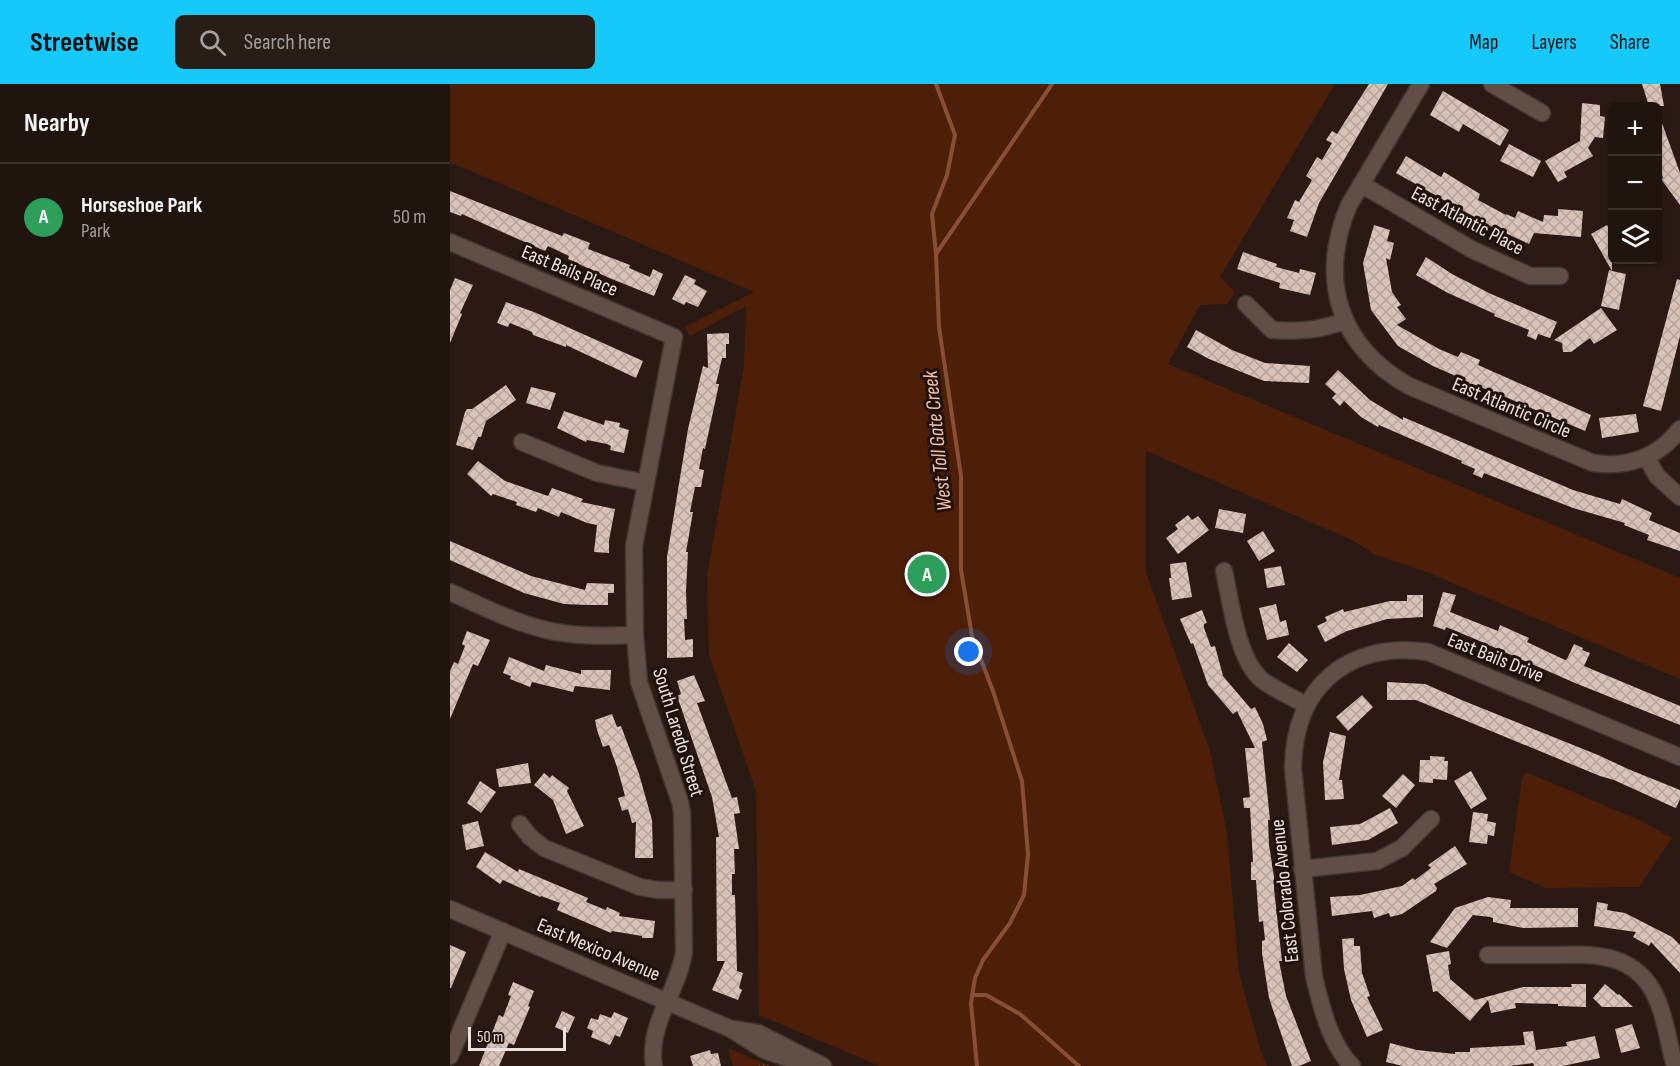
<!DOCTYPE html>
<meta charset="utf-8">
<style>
:root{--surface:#20140e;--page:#281d17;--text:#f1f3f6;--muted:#a29e9e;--line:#3d332e;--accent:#15cafb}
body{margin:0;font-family:"Sofia Sans Condensed",sans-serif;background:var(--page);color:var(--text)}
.controls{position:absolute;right:18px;top:18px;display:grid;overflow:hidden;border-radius:9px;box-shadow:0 2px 4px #0004}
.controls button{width:54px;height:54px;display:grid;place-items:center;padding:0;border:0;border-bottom:2px solid var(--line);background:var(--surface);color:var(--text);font:30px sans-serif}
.scale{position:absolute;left:18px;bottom:15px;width:98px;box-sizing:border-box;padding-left:6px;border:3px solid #eee2dd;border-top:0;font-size:16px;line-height:21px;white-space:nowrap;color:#eee2dd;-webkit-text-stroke:4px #20110a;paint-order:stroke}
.you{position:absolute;left:519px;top:568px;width:21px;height:21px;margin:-15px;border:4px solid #fff;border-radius:50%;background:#1a73e8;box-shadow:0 0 0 9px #1a73e833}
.badge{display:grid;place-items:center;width:39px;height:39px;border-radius:50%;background:var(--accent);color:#fff;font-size:20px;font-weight:700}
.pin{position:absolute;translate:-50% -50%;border:3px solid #fff;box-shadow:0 2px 6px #0006}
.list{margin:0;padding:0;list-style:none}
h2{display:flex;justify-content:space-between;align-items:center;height:78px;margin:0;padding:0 24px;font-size:26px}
h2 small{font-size:20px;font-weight:400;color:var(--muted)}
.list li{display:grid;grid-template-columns:39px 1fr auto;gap:18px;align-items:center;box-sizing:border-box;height:108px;padding:0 24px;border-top:2px solid var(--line)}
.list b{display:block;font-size:22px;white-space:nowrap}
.list p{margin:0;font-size:20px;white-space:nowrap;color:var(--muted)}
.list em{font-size:20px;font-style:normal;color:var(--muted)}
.icon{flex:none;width:33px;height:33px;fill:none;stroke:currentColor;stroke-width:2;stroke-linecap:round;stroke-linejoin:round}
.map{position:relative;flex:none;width:1230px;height:982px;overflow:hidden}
header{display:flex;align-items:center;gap:36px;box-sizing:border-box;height:84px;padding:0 30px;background:var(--accent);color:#111}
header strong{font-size:28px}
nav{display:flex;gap:33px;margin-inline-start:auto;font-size:21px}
.search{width:420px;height:54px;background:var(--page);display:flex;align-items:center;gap:15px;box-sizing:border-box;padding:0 21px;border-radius:9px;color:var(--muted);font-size:22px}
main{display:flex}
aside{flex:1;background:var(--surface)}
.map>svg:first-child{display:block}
.grass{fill:url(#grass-tufts)}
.green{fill:#4d1f09}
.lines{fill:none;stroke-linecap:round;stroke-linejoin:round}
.stream{stroke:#894f35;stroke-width:4}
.building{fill:url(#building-cross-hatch)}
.minor-casing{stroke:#423632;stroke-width:19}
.minor{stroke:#614e46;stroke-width:16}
.labels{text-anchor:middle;stroke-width:6;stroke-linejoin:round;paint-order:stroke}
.street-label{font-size:20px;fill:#eee2dd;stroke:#20110a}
.water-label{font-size:21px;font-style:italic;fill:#f6c0a9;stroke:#20110a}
</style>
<header>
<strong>Streetwise</strong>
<div class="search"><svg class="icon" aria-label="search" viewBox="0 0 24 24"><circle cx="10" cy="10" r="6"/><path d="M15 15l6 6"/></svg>Search here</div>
<nav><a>Map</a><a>Layers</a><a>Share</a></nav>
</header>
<main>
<aside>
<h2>Nearby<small></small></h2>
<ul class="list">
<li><span class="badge" style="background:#2e9e5b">A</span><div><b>Horseshoe Park</b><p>Park</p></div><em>50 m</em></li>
</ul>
</aside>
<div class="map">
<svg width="1230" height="982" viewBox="0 0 1230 982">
<defs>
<pattern id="grass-tufts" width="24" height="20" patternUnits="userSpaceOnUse" patternTransform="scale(1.5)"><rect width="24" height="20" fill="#4d1f09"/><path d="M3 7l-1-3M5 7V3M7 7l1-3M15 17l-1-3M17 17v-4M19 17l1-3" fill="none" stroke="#673f2c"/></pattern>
<pattern id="building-cross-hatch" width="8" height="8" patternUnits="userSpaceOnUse" patternTransform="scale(1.5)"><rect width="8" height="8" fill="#d9c3b9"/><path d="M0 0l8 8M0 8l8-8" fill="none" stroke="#b4a39b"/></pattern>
</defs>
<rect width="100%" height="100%" fill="#2a1a13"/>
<!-- grass -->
<path class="grass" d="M278,964l42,18h-37z"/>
<!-- green -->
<path class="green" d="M0,0h885l-115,193 15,15 -8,12 -27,1 -32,59 512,214v101l-256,-108 -48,-16 -24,-15 -206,-89v121l64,179 17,82 12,140 21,76 7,17h-387l-121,-51 -3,-224 -47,-136 -2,-79 37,-210 2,-60 -56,30 -5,-9 69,-35 -304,-130z
M1076,688l115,49 31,17 -33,49 -93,1 -37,-16 13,-93z"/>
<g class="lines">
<!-- stream -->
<path class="stream" d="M486,0l19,51 -8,40 -15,39 4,40 3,73 22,149v94l11,66 21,55 29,90 6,73 -4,41 -14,28 -27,37 -8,18 -4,25 6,63
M486,170l116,-170
M522,911h14l34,19 59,52"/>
</g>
<!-- building -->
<path class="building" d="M919,0h19l-69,119 -12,34 -17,-6 4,-11 -7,-2 8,-18 4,2 13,-22 -6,-4 11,-19 5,3 10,-17 -6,-3 6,-9 5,3z
M1192,0h18l4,22h-15z
M993,7l66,39 -9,16 -37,-22 -4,8 -29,-17z
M1132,19l18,2v11l5,1 -2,21 -8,-1 -7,11 5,8 -29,16 3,5 -9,5 -13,-21 35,-20z
M1208,28l22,61v32l-19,-26 2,-1 -5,-17z
M1059,60l32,17 -8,16 -33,-16z
M956,72l35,21 3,-5 36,22 -2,6 28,15v-1l9,4 3,-7 25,11 1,-7 14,1v-7l25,2 -2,26 -47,-4 -5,11 -39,-18 -94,-53z
M0,107l112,45 2,-3 26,10 -2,6 42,16 -1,3 21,9 3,-8 10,5 -9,22 -47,-19 -39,-18 1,-3 -21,-10 -3,5 -83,-37 -1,2 -11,-4z
M924,141l16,5 -3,11 7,2 -4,17 -4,-2 6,34 9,13 -4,2 9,12 -9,6 42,24 19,8 3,-5 19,8 -2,5 113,50 -6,16 -96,-41 -19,-6 -1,3 -13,-5 2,-5 -25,-11 -35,-20 -27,-36 -8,-47z
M1157,141l5,9v37l14,3 -7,36 -18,-4 8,-36 3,1 -21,-37z
M793,168l34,12 -1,3 23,6 1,-4 16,4 -6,22 -31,-7 1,-5 -43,-14z
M976,173l26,17 39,20 66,28 -7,16 -12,-4 -2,6 -9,-4 2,-6 -35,-14 1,-2 -47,-21 -32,-18z
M235,191l11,5 -2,4 13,7 -9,16 -12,-5 -2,3 -12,-6z
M5,194l18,7 -13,28 2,1 -12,29v-53z
M1227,195l3,1v56l-19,75 -18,-5z
M56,218l28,10 109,49 -7,17 -70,-33v2l-33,-12 -1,-3 -22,-9 -2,4 -11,-4z
M1151,224l16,22 -23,14 -4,-6 -19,14h-8l-1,-9 -8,-3z
M746,246l36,20 33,13 45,3 -1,17 -45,-2 -55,-22 -22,-12z
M279,249v11h-3v14h-4l-6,26h3l-14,65 -2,-1 -4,21 5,1 -3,17h-6l-5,25h3l-7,40h2l-2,39 1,28h-3l1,21 8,-1v18l-26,1v-101l21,-128 15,-63 5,2 -1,-34z
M888,286l32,30 33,20v-3l170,73 47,14 2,-5 30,14 -3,7 31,13v18l-33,-11 2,-5 -25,-10 1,-2 -52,-15 -89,-35 -2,5 -9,-4 2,-5 -14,-6 1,-2 -83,-36 -1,2 -17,-10 -17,-16 -4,5 -8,-8 4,-4 -11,-10z
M56,301l10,15 -30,21 -5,16h-3l-5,13 -17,-5 9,-33 2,-3h5z
M81,303l25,6 -6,17 -24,-7z
M114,327l40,14 1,-5 15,3 -1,4 10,3 -5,23 -14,-3 1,-4 -4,-2 -20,-4 -1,2 -29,-14z
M1186,330l3,18 -37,6 -3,-20z
M28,377l27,20 43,15 4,-8 31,11 -2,3 34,7 -6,31v13l-15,-1 3,-27 -10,-2 -26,-11 -2,5 -21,-9 -2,4 -20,-7 1,-3 -24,-8 -2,2 -24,-22z
M769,425l27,5 -3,19 -28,-5z
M738,431l4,5 6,-4 11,14 -31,24 -12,-16 12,-9 -3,-4z
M813,447l12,20 -16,10 -12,-20z
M0,457l81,35 54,14 2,-7 27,1v9h-6v12h-20l-24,-1 -40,-11 -74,-33z
M736,478l6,35 -20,3 -3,-22h2l-1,-14z
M831,482l4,19 -18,3 -3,-19z
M993,508l13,3 -6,17 48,19 2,-6 29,13 -2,4 38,18 2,-1 7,-15 9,4 -1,2 8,3 -6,13 96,40v19l-105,-42 -100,-44 -29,-12 -1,3 -12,-4z
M957,511h16v22l-36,2 -40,12 -22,11 -8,-16 10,-5 -2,-4 18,-8 1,3 46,-11h17z
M826,520l4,18 6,-2 3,15 -22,5 -8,-32z
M752,526l5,13 -3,1v4l7,19 4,-1 8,30 28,33 4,-2 8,17 4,16 -5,2 8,78h-2l1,25 5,32v12l8,72h-3l7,35 25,65 -12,5h-7l-23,-68 -7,-45v-12l3,-1 -2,-19 -4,1 -3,-42h-5v-18h2l-3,-54h-6l-1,-10 7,-1 -5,-49h10l-18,-37 -4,3 -25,-29 -15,-42 -2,1 -11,-25z
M17,547l23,9 -12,26 -5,-2 -23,55v-48l4,-9 4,2 7,-18 -3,-2z
M839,559l19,17 -11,12 -20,-15z
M59,573l35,14 2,-6 35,9v-4h30l-1,20 -35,-4 -2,6 -41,-10 -2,5 -20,-8 1,-3 -8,-3z
M244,591l11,26 -8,2 35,95 5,-1 3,16 -6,1 5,35h-5l1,25h-3v21h3l2,76 6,2 -4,15 3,2 -4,10 -26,-10 13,-29h-8l-1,-124h3l-7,-40 -35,-101 4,-2 -4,-13z
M937,598l38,2 39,17 134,54 30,14 52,21v9l-4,9 -5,-2 -57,-26 -14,-4 -184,-76h-29z
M912,611l11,12 -25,24 -12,-14z
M162,630l5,13 4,-1 18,48 13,46 1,38h-18l1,-36 -4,1 -4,-14 -6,2 -4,-13 7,-2 -8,-29 -8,-22 -6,2 -6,-17 -2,-10z
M880,648l16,4 -7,44h3l2,19 -19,1 -2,-38z
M980,672l15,1 -1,4h4l-1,19 -14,-1v4l-14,-1 1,-22h10z
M78,679l3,20 -32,4 -3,-18z
M1021,687l16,28 -16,10 -17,-28z
M94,689l6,5 2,-3 17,13 -2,3 17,35 -18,8 -13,-34 -19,-15z
M953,690l12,11 -19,23 -14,-12z
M30,697l16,11 -15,21 -14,-10z
M940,724l8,15 -30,17 -36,5 -2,-18 30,-3z
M1023,728l15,2 -1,7 9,2 -2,13 -6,-1 -1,9 -18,-2z
M28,737l6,25 -18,4 -4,-25z
M1005,762l12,18 -33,20 3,4 -1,3 -34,23 -12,3 -1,-4 -15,5 -2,-7 -40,5 -2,-19 30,-2 42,-9 11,-8 2,2 16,-12 -3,-3z
M35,768l33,20 1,-3 69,29 -2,4 20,8 1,-3 13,6 -1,3 36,5 -2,17h-11v-2l-30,-5 -1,2 -54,-23 3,-7 -19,-7 -1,1 -37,-17 -3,4 -24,-17z
M1038,813l23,3 -1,8h68v19l-55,1 -30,-6v-4l-3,-1 -17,-2 -26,33 -17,-6 25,-34z
M1147,818l11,2 -1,6 18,3 47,24 8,8v28l-29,-31 -2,4 -16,-9 3,-5 -42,-6z
M904,854v8h6l2,27 8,23 -3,1 16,33 -16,7 -16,-37 -7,-31 -2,-30z
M0,861l16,7 -15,36h-1z
M999,867l2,13 -3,1 2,14 25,21 48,-13h49l-1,-3h15v23l-28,-1v-2l-43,-1 1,5 -25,5 -3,-13 -18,21 -33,-30 -4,1 -7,-37z
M63,898l21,9 -6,15 2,1 -16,38 -5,-2 -10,23h-20l20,-51 4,2 8,-21 -3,-1z
M1155,900l13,11 1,-1 14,13h-31l-9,-9z
M112,927l13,6 -7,16 -13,-6z
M164,928l14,6 -8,19 -5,-2 -5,10 -19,-8 2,-6 -6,-3 4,-10 7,2 2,-6 11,4z
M1182,940l8,24 -19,5 -6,-24z
M1083,947l3,19 31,-4 -1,-4 29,-6 5,22 -37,8h-29l-1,-3 -24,3h-106l-17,-4 4,-19 27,7 38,4v-2h15v-4l55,-3 -2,-13z
M260,966l1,4 7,-1 3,13h-28l-3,-10z"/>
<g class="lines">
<defs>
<path id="minor" d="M971,0l-72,121c-31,74 -11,141 60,181l184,77c35,5 66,-6 87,-34
M1042,0l50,29
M911,100l110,65 35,16 24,11h30
M0,158l224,95 -40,209 1,89 4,47 41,120 2,10 2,140c-6,39 -37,73 -30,114
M796,220l26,26c27,2 48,0 73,-9
M72,358l75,31 49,10
M1196,373l11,19 23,21
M774,487c7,31 13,88 38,109 13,10 30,17 44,25
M0,508c31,14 63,30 96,38 30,7 60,6 89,5
M70,740l10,13 14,11 96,39 18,3h26
M852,785l75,-8 25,-13 29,-29
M0,825l281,120 33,21 46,16
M1038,871c21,0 43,0 64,0 39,-1 79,-3 101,36 12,22 15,51 22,75
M283,945l25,4 65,33
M0,972l53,-125
M902,982c-23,-24 -30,-58 -38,-89l-21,-209c1,-82 55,-127 135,-116l252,105"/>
</defs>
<!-- minor casing -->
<use href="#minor" class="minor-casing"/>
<!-- minor -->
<use href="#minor" class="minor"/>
</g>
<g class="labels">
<!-- street labels -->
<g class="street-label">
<text transform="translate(1018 136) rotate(28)" y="7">East Atlantic Place</text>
<text transform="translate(120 186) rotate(23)" y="7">East Bails Place</text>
<text transform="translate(1062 323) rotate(23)" y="7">East Atlantic Circle</text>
<text transform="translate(1046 573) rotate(22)" y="7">East Bails Drive</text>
<text transform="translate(229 648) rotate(73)" y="7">South Laredo Street</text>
<text transform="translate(834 807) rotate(-96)" y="7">East Colorado Avenue</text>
<text transform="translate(149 865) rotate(23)" y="7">East Mexico Avenue</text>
</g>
<!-- water labels -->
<g class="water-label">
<text transform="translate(487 357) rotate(-96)" y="7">West Toll Gate Creek</text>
</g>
</g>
</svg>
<div class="controls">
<button>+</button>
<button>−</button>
<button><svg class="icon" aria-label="layers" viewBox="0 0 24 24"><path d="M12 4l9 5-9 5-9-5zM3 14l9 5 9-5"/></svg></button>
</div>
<div class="scale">50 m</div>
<div class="you"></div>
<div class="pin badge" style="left:477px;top:490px;background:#2e9e5b">A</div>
</div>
</main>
